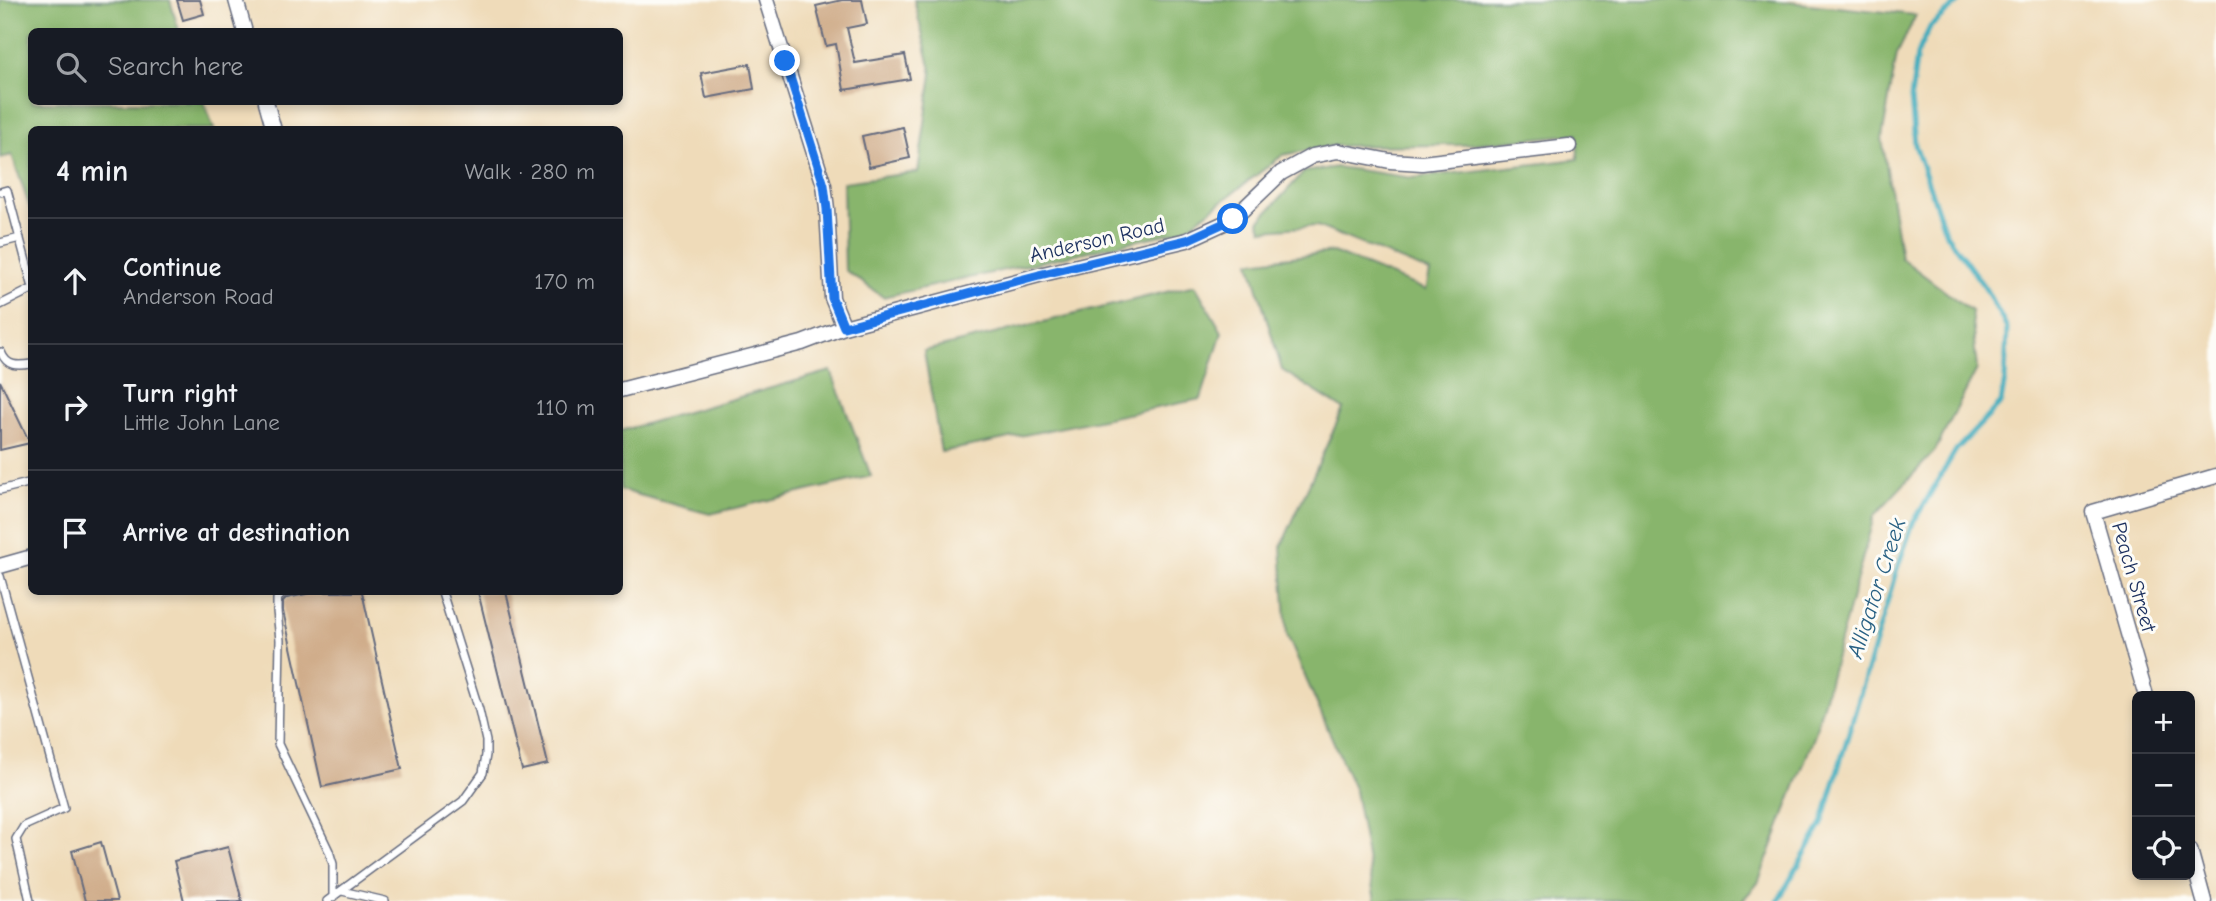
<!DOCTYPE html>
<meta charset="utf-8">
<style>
:root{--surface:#171b24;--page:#20242c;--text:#f1f3f6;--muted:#9ea1a6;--line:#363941}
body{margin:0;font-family:"Comic Neue",sans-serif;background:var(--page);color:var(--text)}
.controls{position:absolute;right:21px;bottom:21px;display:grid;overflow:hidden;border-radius:10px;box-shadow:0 4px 10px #0003}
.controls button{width:63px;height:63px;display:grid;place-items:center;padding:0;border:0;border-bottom:2px solid var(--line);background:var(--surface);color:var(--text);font:35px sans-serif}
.stop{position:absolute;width:21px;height:21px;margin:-16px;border:5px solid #1a73e8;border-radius:50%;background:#fff}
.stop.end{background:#1a73e8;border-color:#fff;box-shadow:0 2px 7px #0008}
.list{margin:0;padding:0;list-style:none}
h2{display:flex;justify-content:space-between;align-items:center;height:91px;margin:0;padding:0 28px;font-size:30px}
h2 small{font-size:23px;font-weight:400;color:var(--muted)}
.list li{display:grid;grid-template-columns:46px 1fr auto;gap:21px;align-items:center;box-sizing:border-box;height:126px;padding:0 28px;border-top:2px solid var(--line)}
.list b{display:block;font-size:26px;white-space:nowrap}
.list p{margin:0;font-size:23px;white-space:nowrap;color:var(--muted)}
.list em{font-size:23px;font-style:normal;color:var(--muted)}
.icon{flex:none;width:38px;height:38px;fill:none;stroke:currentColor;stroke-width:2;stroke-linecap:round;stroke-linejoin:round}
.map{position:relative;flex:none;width:2216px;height:901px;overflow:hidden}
.search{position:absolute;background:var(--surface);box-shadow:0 4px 10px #0003;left:28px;top:28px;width:595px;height:77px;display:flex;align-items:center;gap:18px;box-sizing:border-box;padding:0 24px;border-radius:10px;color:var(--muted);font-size:26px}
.panel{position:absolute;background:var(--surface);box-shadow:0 4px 10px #0003;left:28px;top:126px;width:595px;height:469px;border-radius:10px}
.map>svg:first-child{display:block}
.forest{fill:#88b56c;stroke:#527265;stroke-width:2}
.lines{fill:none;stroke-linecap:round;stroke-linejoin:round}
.stream{stroke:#3eabbc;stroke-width:5}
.building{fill:#d0ad8b}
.service-casing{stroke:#656b7e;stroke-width:10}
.minor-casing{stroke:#656b7e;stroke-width:17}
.service{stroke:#fff;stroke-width:7}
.minor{stroke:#fff;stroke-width:14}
.route{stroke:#1a73e8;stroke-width:9}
.labels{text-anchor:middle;stroke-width:6;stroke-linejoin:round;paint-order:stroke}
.street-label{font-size:21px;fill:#1b2f5e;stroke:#fdfcf7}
.water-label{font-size:23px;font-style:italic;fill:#296184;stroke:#fdfcf7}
</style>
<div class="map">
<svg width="2216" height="901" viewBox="0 0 2216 901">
<rect width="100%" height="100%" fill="#fdfcf7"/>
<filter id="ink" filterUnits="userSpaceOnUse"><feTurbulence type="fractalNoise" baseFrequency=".0143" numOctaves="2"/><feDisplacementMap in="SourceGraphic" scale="14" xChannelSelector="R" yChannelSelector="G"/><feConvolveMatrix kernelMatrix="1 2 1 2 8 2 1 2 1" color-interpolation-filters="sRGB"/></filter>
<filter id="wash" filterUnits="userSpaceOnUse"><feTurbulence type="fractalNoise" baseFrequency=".00686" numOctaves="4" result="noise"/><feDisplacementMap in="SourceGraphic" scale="28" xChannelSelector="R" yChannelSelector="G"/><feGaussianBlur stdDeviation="1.57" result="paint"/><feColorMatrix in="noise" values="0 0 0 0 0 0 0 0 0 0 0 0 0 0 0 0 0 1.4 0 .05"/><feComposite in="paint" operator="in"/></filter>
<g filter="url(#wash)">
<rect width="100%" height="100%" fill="#efdbb9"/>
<!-- forest -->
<path class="forest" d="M0,0h170l9,31 -147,1v70h172l10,27 -182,1 -1,81 -19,-56 -12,3z
M914,0h855l147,15 -19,39 -15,84 19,120 70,53 6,58 -42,82 -61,65 -60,221 -56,146 -16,18h-367l-20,-110 -68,-156 -6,-88 62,-138 -61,-39 -32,-108 83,-10 93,38 4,-18 -113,-46 -54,4 -4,-9 45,-49 33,-5 76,11 165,-19 -1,-25 -115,11 -131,1 -48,9 -99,75 -301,67 -38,-27 -2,-88 75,-10 14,-98z
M1195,285l27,47 -21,67 -260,53 -17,-101z
M831,371l40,105 -161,38 -90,-24v-59z"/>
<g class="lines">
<!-- stream -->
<path class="stream" d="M1778,901l44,-77 74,-252 17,-49 43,-73 45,-47 4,-24 2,-51 -22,-40 -39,-54 -31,-89 -4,-47 6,-44 13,-27 31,-27"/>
</g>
<g id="blocks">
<!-- building -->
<path class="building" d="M177,0h23l4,14 -21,6z
M842,0h20l5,24 -20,4 8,35 50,-8 5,24 -66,11 -8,-46 -10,2 -10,-40z
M750,64l4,25 -48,9 -5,-25z
M903,127l7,31 -41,9 -7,-31z
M0,381l30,62 -30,7z
M316,592h46l40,177 -80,18 -39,-176v-9l4,-4z
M478,592h28l42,172 -26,6z
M101,842l16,59h-32l-13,-50z
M228,847l14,54h-58l-10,-40z"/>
</g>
</g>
<g filter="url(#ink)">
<use href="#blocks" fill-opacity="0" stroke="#656b7e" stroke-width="2"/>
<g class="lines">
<defs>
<path id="service" d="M0,192l7,-2 25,94
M0,243l20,-5
M0,305l32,-16
M1,352c6,15 16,14 31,12
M0,490l32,-8
M0,576l64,232 -40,18 -8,13 14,62
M284,592l-7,7v12l3,29 -2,104 51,107 4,13v33
M342,891l43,10
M327,901l136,-100 20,-28 3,-18v-14l-7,-31 -37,-118"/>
<path id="minor" d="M236,0l9,32
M766,0l58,185 3,24 5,89 12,29
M266,102l8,28
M620,390l182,-47 42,-16 195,-52 148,-35 46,-21 48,-46 31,-17 26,-5 52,10 32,2 147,-17
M0,566l32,-9
M2146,696l-53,-184 123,-36
M2190,850l14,51"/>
</defs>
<!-- service casing -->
<use href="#service" class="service-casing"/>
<!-- minor casing -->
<use href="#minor" class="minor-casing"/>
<!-- service -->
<use href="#service" class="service"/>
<!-- minor -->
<use href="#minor" class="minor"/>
</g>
</g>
<g class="lines" filter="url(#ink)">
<!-- route -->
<path class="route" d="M785,61l39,124 3,24 5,89 12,29 195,-52 148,-35 46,-21"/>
</g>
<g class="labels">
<!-- street labels -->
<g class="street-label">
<text transform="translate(1097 240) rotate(-13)" y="7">Anderson Road</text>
<text transform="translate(2134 577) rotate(74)" y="7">Peach Street</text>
</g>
<!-- water labels -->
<g class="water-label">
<text transform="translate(1876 588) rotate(-72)" y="8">Alligator Creek</text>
</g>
</g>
</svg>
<div class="controls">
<button>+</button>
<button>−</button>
<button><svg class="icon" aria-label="locate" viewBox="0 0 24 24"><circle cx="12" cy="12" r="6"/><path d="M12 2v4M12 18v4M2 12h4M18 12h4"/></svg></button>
</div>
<div class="stop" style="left:1233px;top:219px"></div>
<div class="stop end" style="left:785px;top:61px"></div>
<div class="search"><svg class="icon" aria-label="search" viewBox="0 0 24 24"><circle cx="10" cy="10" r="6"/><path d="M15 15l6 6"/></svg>Search here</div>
<section class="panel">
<h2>4 min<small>Walk · 280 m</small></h2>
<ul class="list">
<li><svg class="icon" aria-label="ahead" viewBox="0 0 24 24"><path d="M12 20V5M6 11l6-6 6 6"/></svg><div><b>Continue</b><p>Anderson Road</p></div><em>170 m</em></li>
<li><svg class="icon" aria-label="right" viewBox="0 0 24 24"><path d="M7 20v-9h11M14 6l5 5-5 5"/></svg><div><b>Turn right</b><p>Little John Lane</p></div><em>110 m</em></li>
<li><svg class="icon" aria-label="arrive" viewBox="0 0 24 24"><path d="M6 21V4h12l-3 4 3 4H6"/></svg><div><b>Arrive at destination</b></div></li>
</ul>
</section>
</div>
